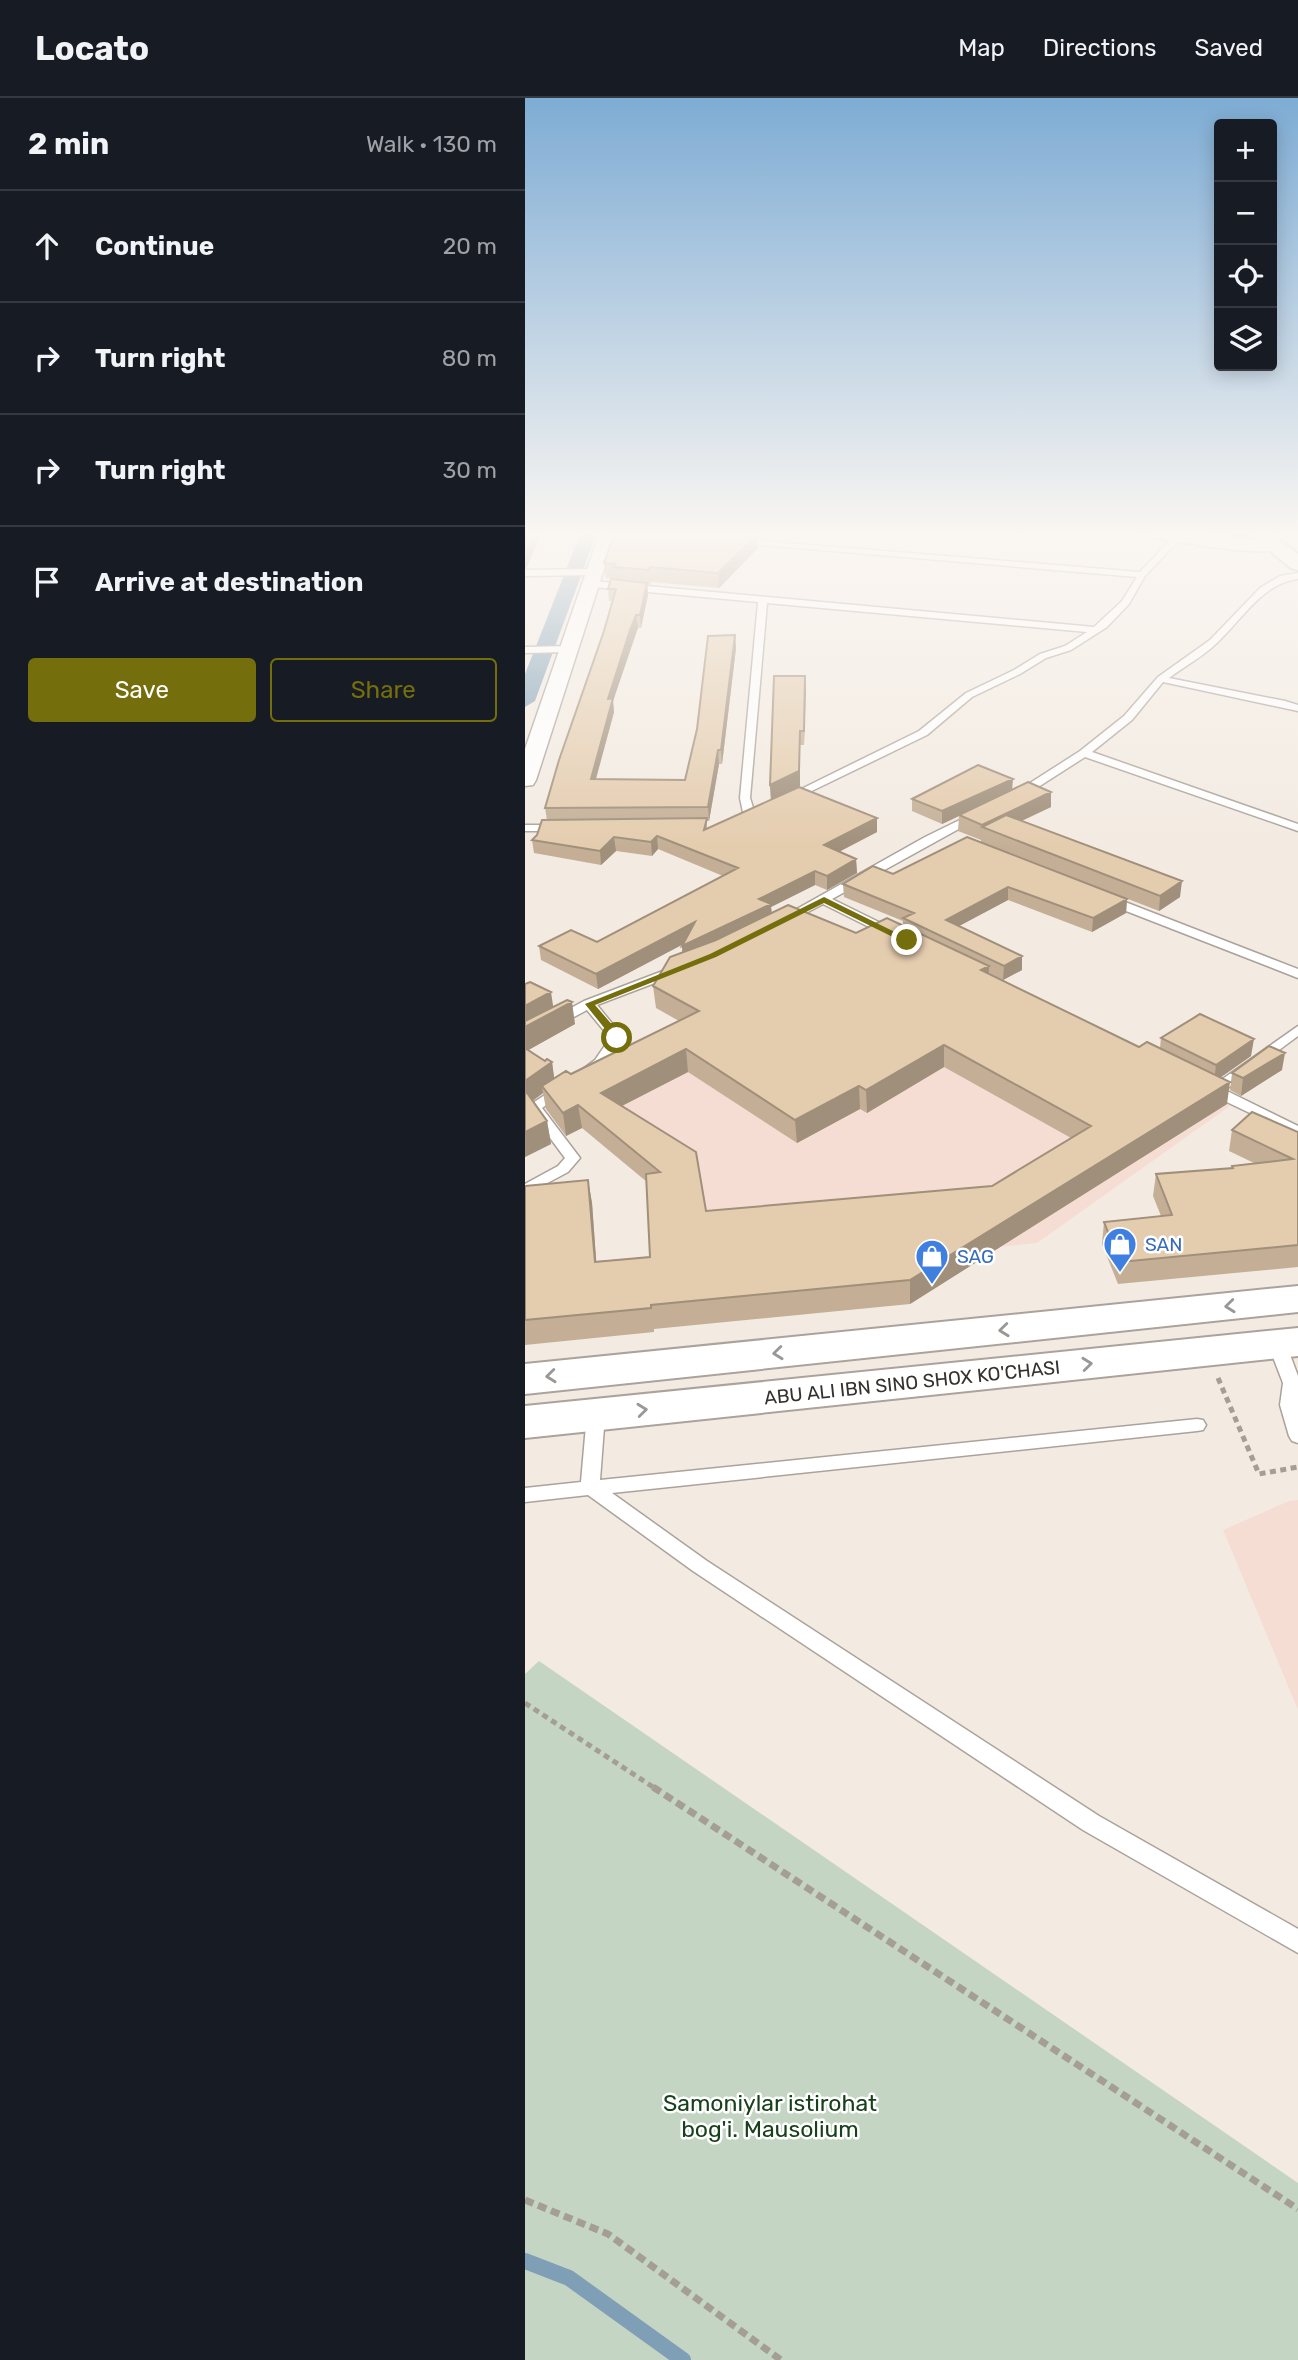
<!DOCTYPE html>
<meta charset="utf-8">
<style>
:root{--surface:#171b24;--page:#242831;--text:#f1f3f6;--muted:#9ea1a6;--line:#363941;--accent:#746e0d}
body{margin:0;font-family:Rubik,sans-serif;background:var(--page);color:var(--text)}
.controls{position:absolute;right:21px;top:21px;display:grid;overflow:hidden;border-radius:7px;box-shadow:0 4px 18px #0003}
.controls button{width:63px;height:63px;display:grid;place-items:center;padding:0;border:0;border-bottom:2px solid var(--line);background:var(--surface);color:var(--text);font:35px sans-serif}
.stop{position:absolute;width:21px;height:21px;margin:-16px;border:5px solid #746e0d;border-radius:50%;background:#fff}
.stop.end{background:#746e0d;border-color:#fff;box-shadow:0 2px 7px #0008}
.list{margin:0;padding:0;list-style:none}
h2{display:flex;justify-content:space-between;align-items:center;height:91px;margin:0;padding:0 28px;font-size:30px}
h2 small{font-size:23px;font-weight:400;color:var(--muted)}
.list li{display:grid;grid-template-columns:46px 1fr auto;gap:21px;align-items:center;box-sizing:border-box;height:112px;padding:0 28px;border-top:2px solid var(--line)}
.list b{display:block;font-size:26px;white-space:nowrap}
.list em{font-size:23px;font-style:normal;color:var(--muted)}
.actions{display:flex;gap:14px;padding:21px 28px}
.actions a{flex:1;padding:16px 0;border:2px solid var(--accent);border-radius:7px;text-align:center;font-size:24px;color:var(--accent)}
.actions .main{background:var(--accent);color:#fff}
.icon{flex:none;width:38px;height:38px;fill:none;stroke:currentColor;stroke-width:2;stroke-linecap:round;stroke-linejoin:round}
.map{position:relative;flex:none;width:773px;height:2262px;overflow:hidden}
header{display:flex;align-items:center;gap:42px;box-sizing:border-box;height:98px;padding:0 35px;background:var(--surface);border-bottom:2px solid var(--line)}
header strong{font-size:33px}
nav{display:flex;gap:38px;margin-inline-start:auto;font-size:24px}
main{display:flex}
aside{flex:1;background:var(--surface)}
.map>svg:first-child{display:block}
.commercial{fill:#f5ddd3}
.green{fill:#c4d5c4}
.lines{fill:none;stroke-linecap:round;stroke-linejoin:round}
.stream{stroke:#7f9fb6;stroke-width:16}
.canal{fill:#7f9fb6;fill-rule:evenodd}
.lane-casing{stroke:#aba39b;stroke-width:3}
.street-casing{stroke:#aba39b;stroke-width:3}
.primary-casing{stroke:#aba39b;stroke-width:4}
.path-far1{stroke:#a49e97;stroke-width:5;stroke-dasharray:6 4.5;stroke-linecap:butt}
.path{stroke:#a49e97;stroke-width:7;stroke-dasharray:9 5;stroke-linecap:butt}
.lane{fill:#fff;fill-rule:evenodd}
.street{fill:#fff;fill-rule:evenodd}
.primary{fill:#fff;fill-rule:evenodd}
.wall{fill:#c4af96;fill-rule:evenodd}
.shaded-wall{fill:#a08f7a}
.building{fill:#e4ccae;stroke:#a08f7a;stroke-width:2;fill-rule:evenodd}
.oneway{stroke:#9a9896}
.route{fill:#746e0d}
.labels{text-anchor:middle;stroke-width:5;stroke-linejoin:round;paint-order:stroke}
.shop-label{font-size:19px;fill:#366cbe;stroke:#fff;text-anchor:start}
.street-label{font-size:19px;fill:#34312e;stroke:#fff}
.near-park-label{font-size:23px;fill:#17401b;stroke:#fff}
</style>
<header>
<strong>Locato</strong>
<nav><a>Map</a><a>Directions</a><a>Saved</a></nav>
</header>
<main>
<aside>
<h2>2 min<small>Walk · 130 m</small></h2>
<ul class="list">
<li><svg class="icon" aria-label="ahead" viewBox="0 0 24 24"><path d="M12 20V5M6 11l6-6 6 6"/></svg><div><b>Continue</b></div><em>20 m</em></li>
<li><svg class="icon" aria-label="right" viewBox="0 0 24 24"><path d="M7 20v-9h11M14 6l5 5-5 5"/></svg><div><b>Turn right</b></div><em>80 m</em></li>
<li><svg class="icon" aria-label="right" viewBox="0 0 24 24"><path d="M7 20v-9h11M14 6l5 5-5 5"/></svg><div><b>Turn right</b></div><em>30 m</em></li>
<li><svg class="icon" aria-label="arrive" viewBox="0 0 24 24"><path d="M6 21V4h12l-3 4 3 4H6"/></svg><div><b>Arrive at destination</b></div></li>
</ul>
<div class="actions"><a class="main">Save</a><a>Share</a></div>
</aside>
<div class="map">
<svg width="773" height="2262" viewBox="0 0 773 2262">
<rect width="100%" height="100%" fill="#f3ebe2"/>
<!-- commercial -->
<path class="commercial" d="M382,842l323,166 -193,137 -354,36 -7,-103 -97,-70z
M773,1402v210l-75,-180 66,-29z"/>
<!-- green -->
<path class="green" d="M14,1563l759,522v177h-773v-686z"/>
<g class="lines">
<!-- stream -->
<path class="stream" d="M0,2163l44,17 114,82"/>
<!-- canal -->
<path class="canal" d="M56,434h16l-62,169 -10,6v-33z
M657,434h68l8,5 -8,5 -60,-5z"/>
<defs>
<path id="lane" d="M650,437l7,2 -37,39 -16,28 -22,23 -36,23 -25,8 -26,16 -48,23 -45,38 -138,67 -4,-1v-4l134,-66 47,-38 48,-23 26,-16 25,-8 22,-14 -320,-29 -17,195 6,19 -6,3 -6,-3 -4,-19 18,-196 -165,-15 -4,-3 4,-3 501,46 28,-26 15,-24 -398,-34 -4,-2 4,-2 401,33z
M0,472l69,-1 4,3 -4,3 -69,1z
M773,475v6c-35,4 -56,40 -80,63 -14,14 -33,24 -49,36l116,23 13,4v6l-135,-29 -31,38 -40,32 206,72v7l-213,-74 -64,41h-8v-4l67,-43 44,-35 34,-39 52,-37 50,-52 20,-12z
M0,549l42,-1 5,3 -5,3 -42,1z
M449,715l10,2 -152,84 63,31v6h-8l-64,-32 -34,18 -4,1 -6,-4 146,-82z
M0,727h35l6,3 -6,3h-35z
M582,797l191,74v9l-195,-76v-6z
M151,868l5,1v6l-84,32 27,33c-11,16 -19,32 -38,38l-7,-4 16,-12 15,-22 -23,-28 -62,33v-10l59,-32z
M773,928v10l-73,54 73,36v10l-88,-42 -7,-6 2,-3h9z
M36,986l5,1 2,3 -2,3 -24,17 38,50 -12,14 -43,23v-11l33,-18 7,-8 -38,-51z
M752,1240l6,2 3,4 12,32v67l-6,-2 -3,-5 -9,-31 3,-22 -15,-39 3,-4z
M71,1310l6,2 3,4 -5,66 597,-61 6,1 3,5 -3,5 -6,1 -585,62 95,68 392,255 199,113v24l-215,-123 -390,-259 -105,-76 -63,7v-14l56,-6 6,-68 3,-4z"/>
<path id="street" d="M75,434h16l-80,248 -3,5 -8,1v-37z
M616,434h44l90,10 8,5c-13,13 -111,-7 -134,-10z"/>
<path id="primary" d="M722,434h22l29,22v16l-7,-2z
M773,1188v26l-773,82v-30z
M773,1230v28l-773,82v-32z"/>
</defs>
<!-- lane casing -->
<use href="#lane" class="lane-casing"/>
<!-- street casing -->
<use href="#street" class="street-casing"/>
<!-- primary casing -->
<use href="#primary" class="primary-casing"/>
<!-- path-far1 -->
<path class="path-far1" d="M693,1280l41,96 39,-7
M0,1605l131,86"/>
<!-- path -->
<path class="path" d="M128,1689l645,422
M0,2102l83,34 173,126"/>
<!-- lane -->
<use href="#lane" class="lane"/>
<!-- street -->
<use href="#street" class="street"/>
<!-- primary -->
<use href="#primary" class="primary"/>
</g>
<!-- wall -->
<path class="wall" d="M695,434h21l-1,3z
M233,436v14l-39,40 -68,-6 -1,3 -3,-1 1,11 -7,33h-3l-6,15 -19,58 1,11 -18,67 89,1 50,-145 1,13 -14,116h-3l-10,57h-2v8l64,-29 -1,-15 35,-109 -1,69h-4v41l-18,9 95,23v14l-38,20 17,7 1,14 -30,17 -12,-5 -44,22 1,6 84,20 47,-8v-4l-59,-24 -1,-13 50,-10 234,25 -1,14 -34,19 -84,-32 -49,26 63,44 -19,10 -14,-7 -1,1 151,73 21,1 1,-10 90,18 -30,21 6,27 -317,200 -256,25v3l-129,13v-159l63,-6 4,23 4,58 54,-4 -3,-75 -65,-54 -16,8 -20,-27 -3,-16 -10,8 14,20 4,23 -26,13v-173l50,40 -47,26 17,11 7,1 2,16 17,-4 108,-53 -23,-13 -3,-22 29,-33 1,-9 -85,45 -57,-29 -2,-14 58,-4 126,-66 -65,-27 -6,7 -36,-5 -15,14 -67,-12 -2,-13 5,-5 10,-15 -2,-12 59,-177 9,-30h-4l-1,-12 8,-10 -10,-1 -2,-15zM419,969l127,71 -79,48 -286,25 -84,-105 66,-34 109,71 63,-34 7,4z
M487,692l39,2v15l-29,14 158,76 -21,14 -178,-69v-2l-23,-9 1,-15 -17,8 -30,-13v-12z
M757,972l-41,26 -11,-6 2,-17z
M707,1032l66,2v135l-180,17 -16,-40 2,-22 57,-6 -8,-20 3,-22 75,-5 1,-3 22,-3 -25,-12z"/>
<!-- shaded-wall -->
<path class="shaded-wall" d="M11,434h6l-15,35 -2,2v-12z
M233,436v14l-39,40 -1,-15z
M122,485l1,12 -7,33 -1,-13z
M111,517l2,13 -25,73 1,11 -22,81 -1,-14 17,-80z
M210,537l1,13 -14,116 -1,-14z
M280,578l1,14 -2,55v-14z
M275,633v55l-29,14 -1,-15z
M193,652l1,14 -10,57 -1,-14z
M488,681l-1,12 -70,33v-13z
M526,694v15l-54,25 -15,-5 -1,13 1,-15z
M352,720v14l-52,27 -1,-14z
M132,738l1,13 -6,7 -1,-14z
M89,739l2,14 -15,14 -1,-14z
M331,761l1,14 -30,17v-14z
M290,773v14l-44,22 1,11 -89,42 -1,-14 77,-47z
M657,783l-2,16 -21,14 1,-15z
M483,789v13l-62,33v-13z
M602,801l-1,14 -34,19 1,-14z
M170,824l2,15 -99,52 -2,-15z
M497,858v14l-19,10 1,-14z
M464,868l-1,22 -7,-18z
M26,894l3,20 18,-10 3,22 -50,28v-46z
M729,941l-3,17 -37,26 2,-17z
M419,947v22l-77,46 -1,-23z
M161,951l2,23 -84,43 -3,-22z
M760,955l-3,17 -41,26 2,-18z
M27,964l3,22 -13,2 1,7 -18,13v-25z
M705,984l-3,22 -317,200v-24z
M334,988l1,23 -63,34 -2,-23z
M53,1007l4,23 -16,8 -3,-23z
M22,1023l4,23 -26,13v-25z
M63,1082l4,23 6,82 -3,-23z"/>
<!-- building -->
<path class="building" d="M0,434h11l-11,25z
M90,434h124l19,2 -40,39 -68,-6 -1,3 -35,-3 1,-3 -11,-1z
M86,481l36,4 -7,32h-4l-6,15 -22,69 5,-1 -22,81 94,1 12,-51 11,-93 27,-1 -14,115h-3l-10,57 -163,1 14,-48 45,-129 12,-42h-8z
M249,578h31l-1,55h-4l-1,40 -29,14z
M453,667l35,14 -71,32 -30,-12z
M503,684l23,10 -69,33 -23,-10z
M274,689l78,31 -53,27 32,14 -29,17 -12,-5 -56,28 12,5 -89,42 13,-24 -99,52 -57,-28 32,-16 26,12 141,-74 -81,-32 -6,6 -37,-5 -14,14 -68,-11 5,-5 5,-15 165,-2 -3,12z
M481,717l176,66 -22,15 -178,-69z
M442,739l160,62 -34,19 -85,-31 -62,33 76,36 -18,10 -101,-48 11,-5 -71,-29 30,-18 20,8z
M263,807l68,28 31,-15 102,48 -8,4 158,77 8,-5 83,40 -320,198 -259,25v3l-126,12v-134l63,-6 7,82 55,-5 -4,-83 14,-2 -82,-67 -15,8 -21,-27 24,-15 5,3 128,-63 -46,-25 17,-29 46,-17zM419,947l147,81 -99,60 -286,25 -10,-59 -95,-59 85,-44 109,71 64,-34 7,4z
M5,884l21,10 -26,14v-22z
M42,902l5,2 -47,25v-6z
M675,916l54,25 -38,26 -55,-27z
M744,948l16,7 -42,25 -11,-5z
M0,950l20,13 2,-2 5,3 -27,19z
M0,992l22,31 -22,11z
M727,1014l46,20v113l-178,17 -16,-40 68,-7 -16,-41 77,-6 -1,-2 61,-7 -61,-29z"/>
<!-- one-way arrows -->
<defs><path id="oneway-chevron" d="M-2-3.5L2.5 0L-2 3.5" fill="none" stroke-width="1.6" stroke-linecap="round" stroke-linejoin="round" transform="scale(1.75)"/></defs>
<g class="oneway">
<use href="#oneway-chevron" transform="translate(705 1208) rotate(174)"/>
<use href="#oneway-chevron" transform="translate(479 1232) rotate(174)"/>
<use href="#oneway-chevron" transform="translate(253 1255) rotate(174)"/>
<use href="#oneway-chevron" transform="translate(562 1266) rotate(-6)"/>
<use href="#oneway-chevron" transform="translate(26 1278) rotate(174)"/>
<use href="#oneway-chevron" transform="translate(117 1312) rotate(-6)"/>
</g>
<!-- sky -->
<linearGradient id="sky" x2="0" y2="1"><stop stop-color="#7eacd4"/><stop offset="0.58" stop-color="#faf6f2"/><stop offset="1" stop-color="#faf6f2" stop-opacity="0"/></linearGradient>
<rect width="773" height="751" fill="url(#sky)"/>
<!-- route -->
<path class="route" d="M299,799l87,43 -8,2 -79,-39 -108,54 -121,48 26,30v5h-7l-29,-36 125,-50z"/>
<!-- icons -->
<defs>
<symbol id="shop-pin" viewBox="-11 -11 22 30"><path d="M0 17L-7.5 6A9.5 9.5 0 1 1 7.5 6Z" fill="#3f7fe0" stroke="#fff"/><path d="M-5-2.5h2.3a2.7 3.5 0 0 1 5.4 0H5L5.5 6h-11ZM-1.5-2.5h3a1.5 2.3 0 0 0-3 0Z" fill="#fff"/></symbol>
</defs>
<g fill-rule="evenodd">
<use href="#shop-pin" x="576" y="1127" width="38" height="52"/>
<use href="#shop-pin" x="388" y="1139" width="38" height="52"/>
</g>
<g class="labels">
<!-- shop labels -->
<g class="shop-label">
<text x="620" y="1153">SAN</text>
<text x="432" y="1165">SAG</text>
</g>
<!-- street labels -->
<g class="street-label">
<text transform="translate(387 1284) rotate(-6)" y="7">ABU ALI IBN SINO SHOX KO'CHASI</text>
</g>
<!-- near-park labels -->
<g class="near-park-label">
<text x="245" y="2013">Samoniylar istirohat<tspan x="245" dy="26">bog'i. Mausolium</tspan></text>
</g>
</g>
</svg>
<div class="controls">
<button>+</button>
<button>−</button>
<button><svg class="icon" aria-label="locate" viewBox="0 0 24 24"><circle cx="12" cy="12" r="6"/><path d="M12 2v4M12 18v4M2 12h4M18 12h4"/></svg></button>
<button><svg class="icon" aria-label="layers" viewBox="0 0 24 24"><path d="M12 4l9 5-9 5-9-5zM3 14l9 5 9-5"/></svg></button>
</div>
<div class="stop" style="left:92px;top:940px"></div>
<div class="stop end" style="left:382px;top:842px"></div>
</div>
</main>
